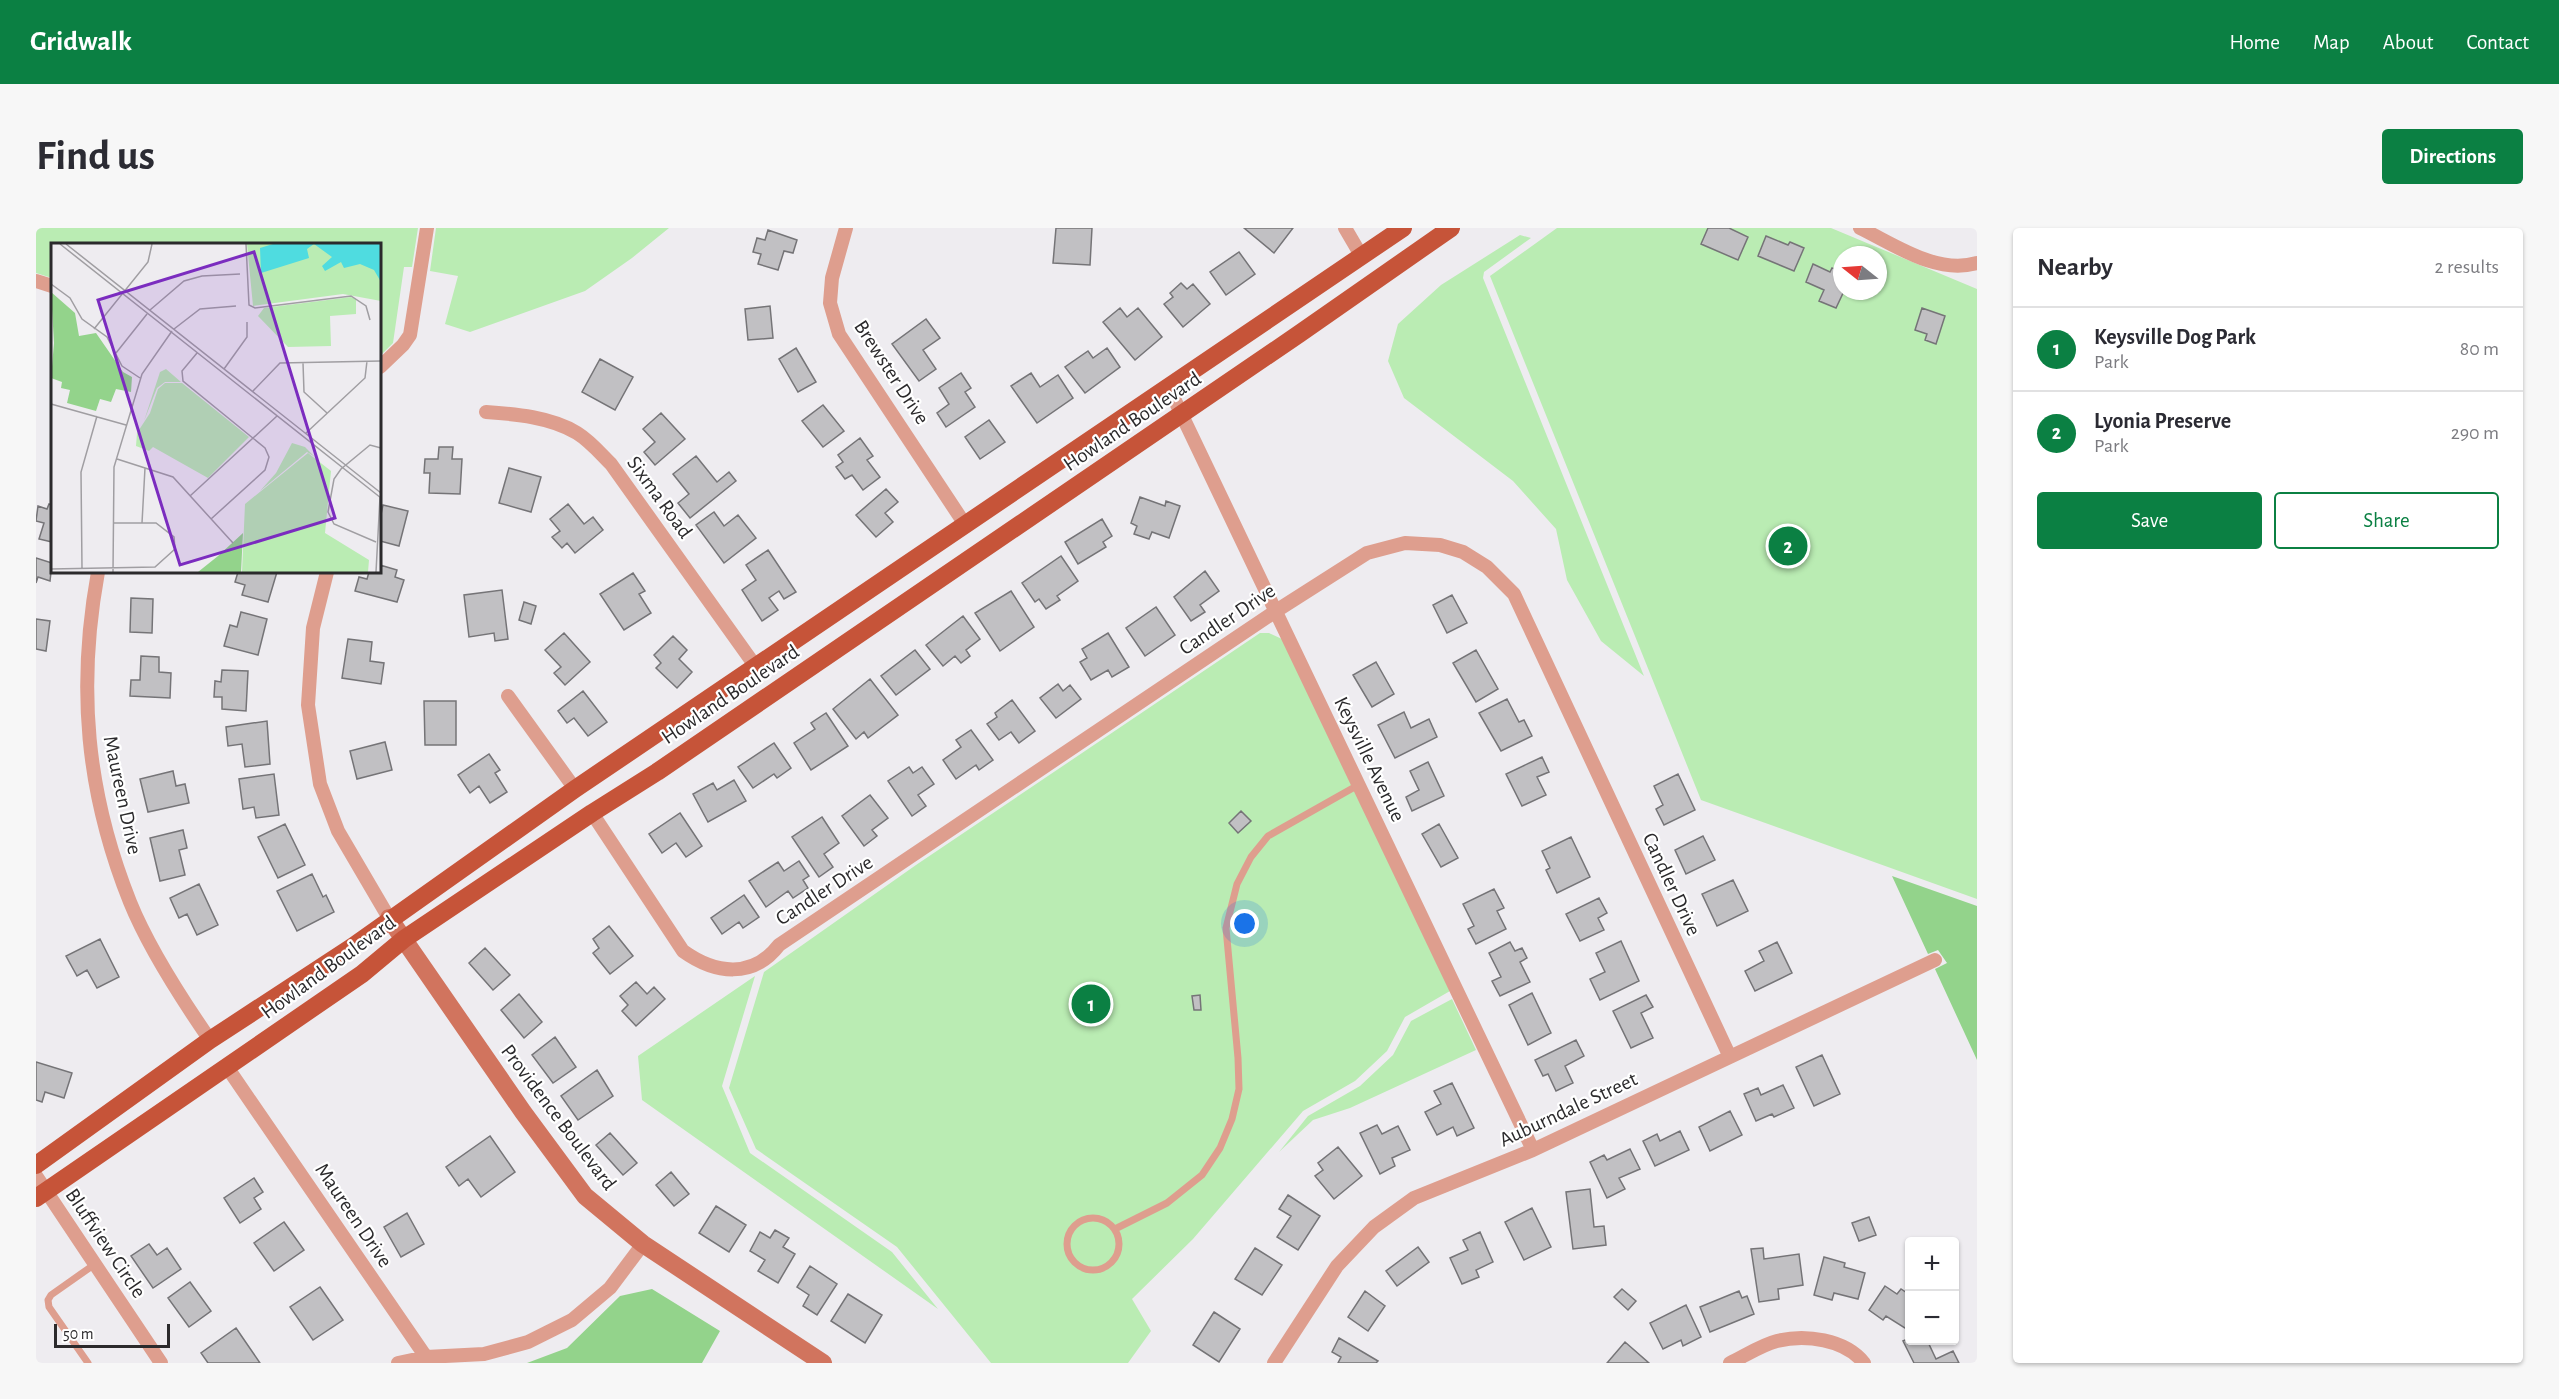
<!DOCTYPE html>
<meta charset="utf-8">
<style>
:root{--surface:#fff;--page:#f7f7f7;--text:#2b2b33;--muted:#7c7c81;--line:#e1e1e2;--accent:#0b8043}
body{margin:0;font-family:"Alegreya Sans",sans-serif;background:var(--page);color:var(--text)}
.controls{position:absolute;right:18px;bottom:18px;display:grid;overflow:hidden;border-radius:6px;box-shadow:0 2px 4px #0004}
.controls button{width:54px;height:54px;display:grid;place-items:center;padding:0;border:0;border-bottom:2px solid var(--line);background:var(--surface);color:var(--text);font:30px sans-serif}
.compass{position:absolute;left:1797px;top:18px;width:54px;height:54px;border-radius:50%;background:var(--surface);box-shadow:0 2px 4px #0004;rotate:287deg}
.scale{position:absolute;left:18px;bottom:15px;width:116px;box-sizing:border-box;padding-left:6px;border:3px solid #2b2a2c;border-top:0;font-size:16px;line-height:21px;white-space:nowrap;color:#2b2a2c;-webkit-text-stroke:4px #fff;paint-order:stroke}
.you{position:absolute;left:1209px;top:696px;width:21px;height:21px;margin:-15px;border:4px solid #fff;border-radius:50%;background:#1a73e8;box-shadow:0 0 0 9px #1a73e833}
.badge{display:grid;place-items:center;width:39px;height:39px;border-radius:50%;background:var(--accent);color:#fff;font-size:20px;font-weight:700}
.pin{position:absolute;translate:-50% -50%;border:3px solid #fff;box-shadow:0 2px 6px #0006}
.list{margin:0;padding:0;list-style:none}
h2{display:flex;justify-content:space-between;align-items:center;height:78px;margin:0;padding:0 24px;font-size:26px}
h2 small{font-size:20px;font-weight:400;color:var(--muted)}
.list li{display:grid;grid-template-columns:39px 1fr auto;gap:18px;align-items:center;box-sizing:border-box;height:84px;padding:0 24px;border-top:2px solid var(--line)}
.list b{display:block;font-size:22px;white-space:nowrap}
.list p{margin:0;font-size:20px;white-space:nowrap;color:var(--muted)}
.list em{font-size:20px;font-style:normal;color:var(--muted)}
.actions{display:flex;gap:12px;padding:18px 24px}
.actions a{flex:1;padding:14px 0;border:2px solid var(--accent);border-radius:6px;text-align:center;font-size:21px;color:var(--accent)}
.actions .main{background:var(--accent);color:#fff}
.map{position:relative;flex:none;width:1941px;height:1135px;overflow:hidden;border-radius:6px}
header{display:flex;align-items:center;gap:36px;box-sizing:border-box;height:84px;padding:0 30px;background:var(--accent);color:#fff}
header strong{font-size:28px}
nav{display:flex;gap:33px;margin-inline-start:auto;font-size:21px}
.intro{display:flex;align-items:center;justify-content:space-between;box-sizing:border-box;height:144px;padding:0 36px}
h1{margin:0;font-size:42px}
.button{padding:15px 27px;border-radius:6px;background:var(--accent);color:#fff;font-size:21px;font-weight:700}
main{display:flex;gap:36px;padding:0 36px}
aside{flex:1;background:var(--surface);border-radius:6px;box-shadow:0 2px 4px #0004}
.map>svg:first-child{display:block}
.green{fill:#baecb3;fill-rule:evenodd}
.forest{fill:#93d38b}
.building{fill:#c1c0c3;stroke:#757477;stroke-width:1.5}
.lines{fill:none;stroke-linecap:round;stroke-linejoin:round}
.lane{stroke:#de9e8e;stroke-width:7}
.street{stroke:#de9e8e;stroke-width:14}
.secondary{stroke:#d1745e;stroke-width:18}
.primary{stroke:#c65439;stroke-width:18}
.labels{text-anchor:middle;stroke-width:4.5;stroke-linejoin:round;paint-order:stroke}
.street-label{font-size:21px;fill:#2b2a2c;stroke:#fff}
.inset-road{fill:none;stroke:#a09ea2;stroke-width:1.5}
.view{fill:#7b2cbf;fill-opacity:0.15;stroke:#7b2cbf;stroke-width:3}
.inset-edge{fill:none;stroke:#2b2a2c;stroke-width:3}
</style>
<header>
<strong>Gridwalk</strong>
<nav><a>Home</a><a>Map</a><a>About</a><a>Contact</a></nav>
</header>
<div class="intro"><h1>Find us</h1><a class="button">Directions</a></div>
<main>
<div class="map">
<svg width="1941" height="1135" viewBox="0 0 1941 1135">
<rect width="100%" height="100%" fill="#eeecf0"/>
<!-- green -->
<path class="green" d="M0,0h382l-6,39h-8l-11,76 -13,13v-112h-328v34l-16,-5z
M400,0h233l-37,30 -47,33 -115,41 -25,-8 13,-48 -28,-5z
M1521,0h274l146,61v610l-276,-99 -211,-524zM1806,27h36v36h-36z
M1484,7l11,3 -47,34 -1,6 161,398 -43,-35 -34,-61 -11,-51 -43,-48 -109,-83 -16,-37 10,-37 43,-39z
M1224,405h9l13,6 168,352 -45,26 -18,34 -32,30 -52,30 -110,128 -61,60 19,32 -23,32h-137l-94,-116 -141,-98 -27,-61 35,-116 152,-107z
M719,748l-33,110 28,67 142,99 46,57 -296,-209 -4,-44z
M1416,771l24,51 -126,58 -37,12 -34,32 29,-36 52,-30 33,-31 18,-34z"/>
<!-- forest -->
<path class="forest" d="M1856,648l85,30v154l-42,-91 12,-6 -9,-13 -10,4z
M616,1061l68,42 -18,32h-175l40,-15 53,-52z"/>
<!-- building -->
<path class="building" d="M1020,0h36l-2,37 -37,-2z
M1208,0h49l-19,25z
M1672,0h21l19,9 -10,23 -37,-16z
M732,2l29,10 -4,13 -9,-2 -6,19 -20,-6 3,-10 -8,-2 4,-14 8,2z
M1730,8l22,9 2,-3 14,6 -10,23 -36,-15z
M1203,24l16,22 -29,21 -16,-23z
M1777,36l17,8 2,-4 10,4 2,19 -8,17 -17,-7 5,-11 -18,-8z
M1145,55l6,6 6,-5 17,20 -27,23 -19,-23 9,-7 -3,-4z
M734,78l3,32 -25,2 -3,-31z
M1084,80l7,9 11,-9 24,29 -27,23 -32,-38z
M1886,80l23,8 -9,28 -11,-4 2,-6 -12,-4z
M890,91l14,19 -17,12 13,19 -17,12 -27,-37z
M760,120l20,34 -18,10 -19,-33z
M1071,120l13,19 -35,26 -20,-26 23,-16 5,7z
M564,131l33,18 -18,33 -33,-18z
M925,145l10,15 -6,4 10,15 -29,20 -9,-14 12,-9 -10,-16z
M995,145l9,14 18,-12 15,23 -36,25 -26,-37z
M787,177l21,26 -21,16 -21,-26z
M625,185l24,26 -30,26 -11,-13 11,-10 -12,-13z
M953,192l16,22 -25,17 -15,-22z
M824,210l13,18 -6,4 13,17 -17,13 -11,-15 -7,4 -9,-12 7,-5 -5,-7z
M403,219h14l-1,12h10l-2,35 -31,-1 1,-20h-6l1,-14h13z
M660,228l21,26 12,-10 7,9 -46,37 -12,-15 11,-9 -16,-20z
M473,240l32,9 -10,35 -32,-9z
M850,261l12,13 -13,11 8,9 -17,15 -20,-22z
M1104,269l25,9 1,-5 14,5 -11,32 -17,-6 -3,7 -15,-5 3,-8 -6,-3z
M13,276l3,1v37l-13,-3 5,-16 -8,-2 2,-15 9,3z
M532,276l16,20 9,-7 10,13 -28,23 -8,-10 -5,5 -10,-11 8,-6 -10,-12z
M347,277l25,6 -9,35 -19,-5v-22z
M678,284l10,14 14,-11 18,23 -32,25 -28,-38z
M1066,291l10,17 -9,6 3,5 -28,17 -13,-22z
M732,322l28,42 -12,7 -5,-8 -10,7 9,12 -16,11 -20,-31 14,-10 -10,-15z
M1025,328l17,25 -21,15 3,4 -14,9 -7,-10 -4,3 -13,-19z
M0,330l16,5 -2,18 -12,-4 -2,6z
M344,337l17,5 -2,7 9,3 -7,22 -42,-11 4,-14 8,2 2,-7h11z
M1169,343l14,20 -19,14 5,7 -14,9 -17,-24z
M202,344h39l-9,30 -26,-7 3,-10 -10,-3z
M597,345l12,18 -6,3 12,19 -27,17 -24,-36z
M466,362l6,49 -13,2 -1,-8 -25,4 -5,-42z
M975,363l23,36 -34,24 -25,-38z
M1416,367l15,28 -20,10 -14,-28z
M95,370l22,1 -1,34 -22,-1z
M488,374l12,4 -5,18 -12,-4z
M1120,379l19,28 -30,21 -19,-28z
M205,384l26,7 -9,36 -34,-9 6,-21 7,2z
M927,388l17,23 -14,11 4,6 -9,7 -6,-7 -12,10 -17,-21z
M0,391l14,2 -4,30 -10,-2z
M528,405l26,29 -25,23 -11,-12 7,-6 -16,-17z
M1072,405l21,34 -17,10 -4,-7 -17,10 -11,-18 7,-4 -5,-9z
M637,408l14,14 -8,9 13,13 -15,16 -21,-20 5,-5 -7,-8z
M312,411l24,3 -2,19 14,2 -3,21 -39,-6z
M879,422l15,19 -34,26 -15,-19z
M1440,422l22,39 -22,13 -23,-39z
M105,428l18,1v15l12,1 -1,25 -40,-2 1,-16h9z
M1340,434l18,32 -22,13 -19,-32z
M186,442l26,1 -2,40 -24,-2v-12h-8l1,-16 6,1z
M834,451l28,36 -30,23 -4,-6 -8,7 -23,-30z
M1022,456l5,7 7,-6 11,14 -25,19 -16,-20z
M547,463l24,31 -19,14 -14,-18 -7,5 -9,-12z
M1471,471l12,23 5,-2 8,16 -31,15 -22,-38z
M976,472l23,31 -16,12 -8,-11 -12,8 -12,-16 10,-7 -2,-4z
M388,473h32v44h-31z
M1368,484l7,16 18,-9 8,18 -42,21 -17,-33z
M790,485l22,33 -37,24 -17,-27 21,-14 -4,-6z
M231,493l3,43 -25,3 -3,-23 -14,2 -2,-19z
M935,502l22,30 -14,10 -3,-5 -20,14 -13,-19 18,-13 -5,-7z
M349,514l7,28 -35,9 -7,-28z
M738,515l17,25 -14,10 -3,-4 -21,14 -15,-21z
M453,526l11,16 -5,3 12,19 -17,11 -11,-17 -9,7 -12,-18z
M1506,529l7,15 -12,5 9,18 -24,11 -16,-32z
M1392,534l16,34 -32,15 -6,-14 13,-7 -9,-19z
M873,539l4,6 9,-6 12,17 -16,11 8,11 -14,10 -24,-35z
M137,543l3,15 9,-2 4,19 -41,9 -8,-33z
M238,546l5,41 -23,3 -2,-11 -11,2 -4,-30z
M1642,546l17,36 -31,15 -8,-16 7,-4 -9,-19z
M698,552l12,21 -38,21 -15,-28 20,-11 4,7z
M834,567l18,23 -16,12 5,6 -13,10 -22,-30z
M1205,583l10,10 -13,12 -9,-10z
M644,585l22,33 -16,11 -10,-14 -14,10 -13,-19z
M786,589l17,26 -15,11 9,13 -14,10 -27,-40z
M249,596l20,41 -27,13 -20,-41z
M1403,596l19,34 -17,9 -19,-33z
M147,602l4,18 -8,2 6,25 -25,6 -10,-43z
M1667,608l12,24 -29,14 -11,-24z
M1535,609l19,40 -33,16 -11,-23 4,-2 -8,-17z
M763,633l10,15 -6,4 5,8 -15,10 -5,-7 -22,16 -17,-26 29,-19 6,9z
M276,646l11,23 3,-2 8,17 -37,19 -20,-40z
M1697,652l15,31 -31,15 -15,-32z
M163,656l19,41 -21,10 -10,-21 -8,4 -9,-20z
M1458,661l10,19 -7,3 9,18 -30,15 -8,-15 6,-3 -11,-22z
M708,667l15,22 -16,11 -4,-6 -17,12 -11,-16z
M1563,670l8,15 -9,5 6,12 -24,11 -14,-27z
M573,698l24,30 -23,18 -17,-21 6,-5 -6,-9z
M64,711l19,38 -22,11 -10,-18 -10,6 -11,-20z
M1585,713l18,40 -39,19 -10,-21 15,-7 -9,-19z
M1474,714l5,9 7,-3 5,10 -7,4 10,20 -30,14 -8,-15 9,-4 -12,-24z
M1741,714l15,31 -37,18 -10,-20 19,-10 -5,-10z
M449,720l25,27 -17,15 -24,-27z
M600,754l11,12 7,-7 11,12 -29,27 -14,-15 6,-6 -8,-9z
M1496,765l19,40 -23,12 -19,-40z
M483,766l23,28 -18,16 -23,-28z
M1164,767l1,15h-7l-2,-14z
M1610,767l7,12 -12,6 12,25 -22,10 -18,-37z
M519,809l21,30 -23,16 -21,-28z
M1540,812l8,16 -19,10 8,17 -17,8 -8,-17 -5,2 -8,-16z
M1786,827l18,39 -26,12 -18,-39z
M0,834l36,11 -8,25 -19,-6 -3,10 -6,-2z
M561,842l16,26 -35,24 -17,-24z
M1416,855l22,45 -17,8 -4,-9 -16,8 -12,-23 16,-8 -7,-13z
M1747,857l11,23 -20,9 -2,-3 -16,7 -12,-27 14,-6 3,7z
M1694,883l12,24 -32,16 -11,-24z
M1341,897l5,9 16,-8 12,24 -18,8 3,8 -15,8 -20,-41z
M1644,903l9,19 -34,16 -12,-25 14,-7 3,7z
M574,905l27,30 -14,12 -27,-30z
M454,908l25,36 -34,25 -13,-18 -9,7 -13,-19z
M1302,919l24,29 -28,23 -19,-23 8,-6 -5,-7z
M1594,921l10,20 -21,9 6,11 -18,9 -17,-36 14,-7 3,5z
M635,944l18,22 -15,12 -18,-21z
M218,950l9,14 -9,6 7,11 -21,14 -16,-25z
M1554,961l4,38 10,-1 2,19 -33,4 -7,-57z
M1252,967l32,21 -22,34 -21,-13 14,-21 -12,-7z
M680,978l30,19 -17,27 -30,-19z
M1496,980l19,39 -27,13 -19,-38z
M371,985l17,31 -23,13 -17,-30z
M1833,989l7,18 -17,6 -7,-18z
M248,994l20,28 -30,21 -20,-28z
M739,1002l14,8 -6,9 12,7 -17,29 -20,-12 7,-11 -15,-9 10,-19 10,6z
M1444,1004l13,30 -17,8 3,7 -17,7 -12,-26 18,-8 -5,-10z
M113,1016l8,11 10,-7 14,21 -28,19 -22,-32z
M1382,1019l11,15 -32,24 -11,-15z
M1219,1020l27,17 -20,30 -27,-16z
M1727,1020l1,11 35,-5 4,31 -25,4 1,10 -20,3 -8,-53z
M1788,1029l21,6 -1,4 21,6 -7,26 -24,-6 -2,7 -18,-5z
M774,1038l27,18 -20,31 -14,-9 6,-11 -12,-8z
M154,1054l21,29 -22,16 -21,-29z
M1849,1058l12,8 4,-5 9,6 -2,35 -22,-14 -3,4 -14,-10z
M284,1059l23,33 -30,20 -23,-33z
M1586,1061l14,12 -8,9 -14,-13z
M1329,1063l20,15 -17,25 -20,-14z
M1703,1063l3,7 5,-2 7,18 -44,18 -10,-25z
M812,1066l34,21 -17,28 -34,-22z
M1650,1077l15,32 -18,9 -2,-6 -18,9 -13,-26z
M1178,1084l26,17 -21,33 -26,-17z
M200,1100l24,35h-52l-7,-10z
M1303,1110l39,23 -2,2h-38l3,-6 -9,-5z
M1874,1110v2h17l9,19 17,-8 6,12h-45l-11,-22z
M1589,1114l24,21h-42z"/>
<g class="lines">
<!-- lane -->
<path class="lane" d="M1031 1016a26 26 0 1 1 52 0a26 26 0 1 1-52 0Z
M1079,1001l52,-26 35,-28 18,-27 12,-29 7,-30 -1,-31 -12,-130 11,-44 14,-27 17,-21 92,-52
M52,1135l-39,-56 -1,-7 3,-5 44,-31"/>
<!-- street -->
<path class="street" d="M810,0l-14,50 -2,25 9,31 127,192
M1309,0l17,29
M1824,0c35,17 77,47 117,35
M0,53l16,5
M344,139l23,-22 7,-10 17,-107
M1132,158l365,764
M450,184c29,2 65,5 91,21 13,8 23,20 34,31l145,203
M62,344c-21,115 -12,220 32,330 19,47 51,96 80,138
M291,344l-14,56 -5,77 12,79 18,47 51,87
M472,468l67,93
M556,585l91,138c32,23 70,28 96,-6l497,-334 91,-58 38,-10 35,2 23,7 24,15 27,27 216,463
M191,839l199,290
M0,948l125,187
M362,1135l28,-6 58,-3 44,-12 44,-22 38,-32 33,-44
M1238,1135l63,-97 37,-39 40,-29 119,-48 402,-190
M1694,1135c15,-7 31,-18 47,-22 28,-7 68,-2 87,22"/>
<!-- secondary -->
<path class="secondary" d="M353,690l134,194 62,84 58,48 180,119"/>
<!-- primary -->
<path class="primary" d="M0,937l174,-125 142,-93 223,-158 828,-561
M0,970l326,-224 42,-35 188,-126 65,-41 642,-438 152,-106"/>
</g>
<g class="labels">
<!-- street labels -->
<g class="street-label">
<text transform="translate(856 144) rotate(57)" y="7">Brewster Drive</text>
<text transform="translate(1096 193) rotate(-34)" y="7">Howland Boulevard</text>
<text transform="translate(624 269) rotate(54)" y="7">Sixma Road</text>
<text transform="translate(1191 391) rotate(-34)" y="7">Candler Drive</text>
<text transform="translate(694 466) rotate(-34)" y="7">Howland Boulevard</text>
<text transform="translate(1334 531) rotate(64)" y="7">Keysville Avenue</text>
<text transform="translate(87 567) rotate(78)" y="7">Maureen Drive</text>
<text transform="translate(1636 656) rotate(65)" y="7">Candler Drive</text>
<text transform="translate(788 662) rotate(-33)" y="7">Candler Drive</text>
<text transform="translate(292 739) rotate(-36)" y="7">Howland Boulevard</text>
<text transform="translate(1532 881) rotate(-25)" y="7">Auburndale Street</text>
<text transform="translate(523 889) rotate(53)" y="7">Providence Boulevard</text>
<text transform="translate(318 987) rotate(56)" y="7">Maureen Drive</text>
<text transform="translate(70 1015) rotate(56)" y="7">Bluffview Circle</text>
</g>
</g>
<!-- overview -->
<g transform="translate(15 15)">
<rect width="330" height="330" fill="#eeecf0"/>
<path d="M196,1h70l22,18 42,-3v42l-38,-7 -90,12zM300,54l5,2v15l-26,2 1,30 -43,1 -30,-31 6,-8zM115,126l15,13h-16l-8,6 -13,33 16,-49zM114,140h17l67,54 -41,41 -55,-31 -4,4 -13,-5 1,-13 13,-20 8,-24zM241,200l13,4 10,10 -8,-5 -47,39 16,-18zM257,210l23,18 -6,62 44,27 -1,12h-126l3,-68z" fill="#baecb3"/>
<path d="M0,49l24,21 4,23 17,-3 27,39 9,5 -1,15 -15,-3 -5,13 -11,-3 -4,12 -29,-8 3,-13 -9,-2 1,-6 -11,-4 3,-35zM192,290l-2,39h-43l20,-16z" fill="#93d38b"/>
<path d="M222,1h108v38l-7,-12 -14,-6 -16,4 -3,-6 -16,9 -3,-5 10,-9 -18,-13 -7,5 2,9 -48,15 -1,-25z" fill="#4fdce0"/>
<path class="inset-road" d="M9,1l321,254M15,1l315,249M195,1l3,61 6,3 96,-12 15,10 4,14M0,41l19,14 12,21 25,18 15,29 18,12M99,67l34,-29 18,-5 38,-2M43,86l54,-67 4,-18M123,86l26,-20 36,-3M65,110l31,-39M146,110l-15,18 1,10 82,67 4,9 -4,13 -54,49M252,120l1,29 23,21M173,126l23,-32v-15M202,148l27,-28 101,-2M0,161l75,21M255,190l59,-55 2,-17M66,216l56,18 60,66M139,253l87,-80M91,280l3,-55M325,299l-42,-18 -6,-12 6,-33 7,-10 29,-24 11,3M31,325l-1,-96 16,-56M0,326l104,-2 20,-18 -1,-12 -18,-14h-42M62,329l1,-105 28,-93 30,-43M325,329l4,-75"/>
<path class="view" d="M203,9l81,266 -155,47 -82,-265z"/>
<rect width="330" height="330" class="inset-edge"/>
</g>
</svg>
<div class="controls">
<button>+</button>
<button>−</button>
</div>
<svg class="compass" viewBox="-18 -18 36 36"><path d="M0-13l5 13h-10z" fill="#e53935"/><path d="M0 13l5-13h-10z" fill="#7c7c81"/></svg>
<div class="scale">50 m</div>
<div class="you"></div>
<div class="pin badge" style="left:1055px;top:776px">1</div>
<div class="pin badge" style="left:1752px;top:318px">2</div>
</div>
<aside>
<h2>Nearby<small>2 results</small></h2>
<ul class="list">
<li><span class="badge">1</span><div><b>Keysville Dog Park</b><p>Park</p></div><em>80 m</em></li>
<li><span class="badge">2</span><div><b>Lyonia Preserve</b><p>Park</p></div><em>290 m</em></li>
</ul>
<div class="actions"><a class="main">Save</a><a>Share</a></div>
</aside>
</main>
